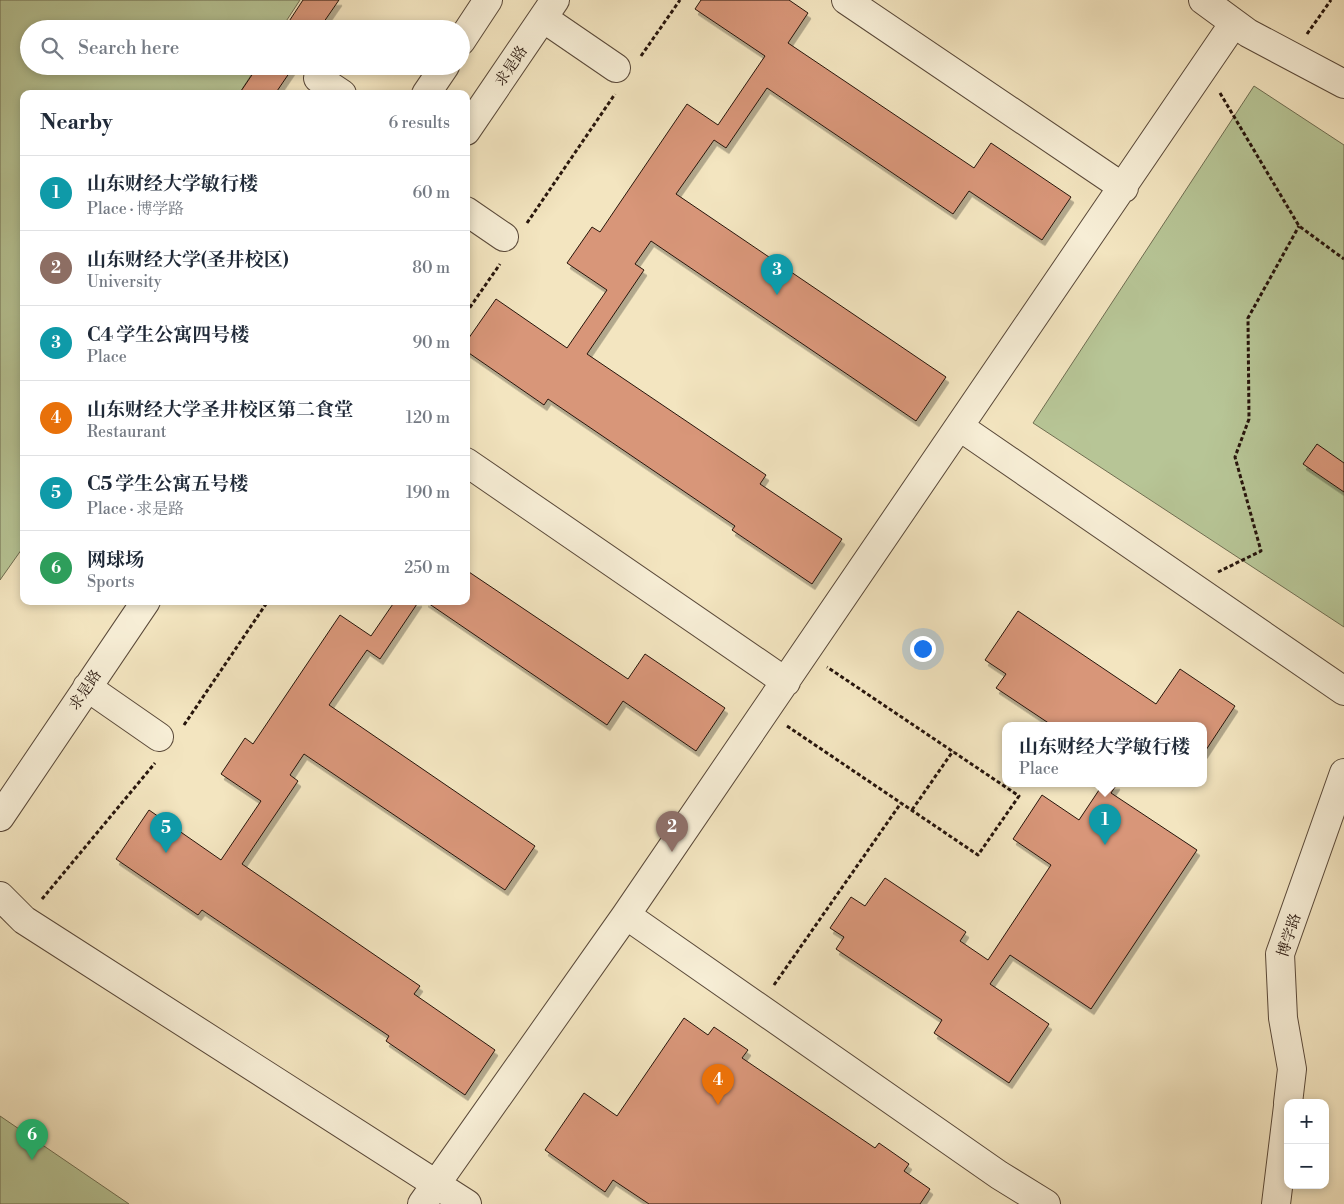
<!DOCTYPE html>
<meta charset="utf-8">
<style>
:root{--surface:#fff;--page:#f2f2f3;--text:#1f2937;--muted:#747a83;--line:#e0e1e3;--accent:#db2777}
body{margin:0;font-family:"Libre Bodoni","Noto Serif SC",serif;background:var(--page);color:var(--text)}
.controls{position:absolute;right:15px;bottom:15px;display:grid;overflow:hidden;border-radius:10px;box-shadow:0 2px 8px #0003}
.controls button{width:45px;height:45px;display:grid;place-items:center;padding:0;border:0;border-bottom:1px solid var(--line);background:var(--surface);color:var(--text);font:25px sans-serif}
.you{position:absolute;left:922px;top:648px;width:18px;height:18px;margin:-12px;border:4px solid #fff;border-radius:50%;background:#1a73e8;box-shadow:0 0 0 8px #1a73e833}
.badge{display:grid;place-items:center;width:32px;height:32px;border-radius:50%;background:var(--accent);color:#fff;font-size:16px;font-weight:700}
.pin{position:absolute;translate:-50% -41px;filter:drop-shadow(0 1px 2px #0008)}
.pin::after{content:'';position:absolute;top:26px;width:18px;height:15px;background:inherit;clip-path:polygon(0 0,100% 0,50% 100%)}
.popup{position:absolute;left:1002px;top:722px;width:205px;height:65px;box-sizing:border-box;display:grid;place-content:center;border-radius:10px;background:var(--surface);filter:drop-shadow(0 1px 4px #0005);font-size:16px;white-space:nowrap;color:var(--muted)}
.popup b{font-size:19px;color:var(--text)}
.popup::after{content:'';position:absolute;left:50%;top:100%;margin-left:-10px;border:10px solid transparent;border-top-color:var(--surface)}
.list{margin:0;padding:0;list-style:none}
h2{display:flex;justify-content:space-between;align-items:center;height:65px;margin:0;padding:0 20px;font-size:21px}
h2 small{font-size:16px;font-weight:400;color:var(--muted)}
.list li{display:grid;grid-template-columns:32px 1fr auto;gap:15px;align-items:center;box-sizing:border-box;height:75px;padding:0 20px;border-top:1px solid var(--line)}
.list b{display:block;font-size:19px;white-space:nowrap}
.list p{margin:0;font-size:16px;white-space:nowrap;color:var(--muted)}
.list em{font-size:16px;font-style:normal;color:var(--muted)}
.icon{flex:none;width:28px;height:28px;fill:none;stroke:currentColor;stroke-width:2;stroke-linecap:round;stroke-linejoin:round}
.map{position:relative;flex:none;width:1344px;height:1204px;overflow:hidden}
.search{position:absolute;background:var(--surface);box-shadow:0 2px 8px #0003;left:20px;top:20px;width:450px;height:55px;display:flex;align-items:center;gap:12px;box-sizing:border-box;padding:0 18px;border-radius:28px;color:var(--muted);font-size:19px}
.panel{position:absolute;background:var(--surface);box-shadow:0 2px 8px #0003;left:20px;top:90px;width:450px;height:515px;border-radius:10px}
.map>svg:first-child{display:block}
.green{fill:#b7c596;stroke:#6f6d51}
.building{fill:#d89679;stroke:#27150c;filter:url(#shadow)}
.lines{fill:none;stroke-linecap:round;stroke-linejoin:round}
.minor-casing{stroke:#5a4939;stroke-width:30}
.path{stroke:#27150c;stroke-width:3;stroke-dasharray:4 2.5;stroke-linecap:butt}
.minor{stroke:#f7eed6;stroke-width:28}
.labels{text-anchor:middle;stroke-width:4;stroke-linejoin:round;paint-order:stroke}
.street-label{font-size:15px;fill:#27150c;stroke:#f7eed6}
</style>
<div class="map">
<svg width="1344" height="1204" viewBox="0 0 1344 1204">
<defs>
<filter id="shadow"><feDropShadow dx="3" dy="5.5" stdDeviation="0" flood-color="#0004"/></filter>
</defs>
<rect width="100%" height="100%" fill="#f3e5c0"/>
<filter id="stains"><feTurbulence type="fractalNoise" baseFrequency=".004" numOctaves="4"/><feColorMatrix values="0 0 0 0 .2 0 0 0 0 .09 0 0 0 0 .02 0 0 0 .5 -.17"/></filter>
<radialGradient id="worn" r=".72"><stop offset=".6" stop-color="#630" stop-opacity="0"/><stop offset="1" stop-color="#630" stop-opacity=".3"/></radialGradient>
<!-- green -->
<path class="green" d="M0,0h300l-19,29h-252v37h228l-18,28h-215v452l-24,34z
M1254,86l90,59v482l-311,-204z
M0,1116l129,88h-129z"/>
<!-- building -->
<path class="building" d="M303,0h36l-20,29h-35z
M701,0h88l19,13 -20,30 186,125 17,-25 80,54 -29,43 -73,-49 -16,23 -186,-126 -41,60 -12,-8 -38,54 270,183 -30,44 -265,-180 -16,23 9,6 -57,84 179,121 -6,9 82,55 -30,45 -80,-54 3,-4 -187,-127 -4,6 -78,-54v-9l30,-43 71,49 40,-58 -40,-27 25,-36 8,5 87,-128 31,21 47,-69 -70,-47z
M258,66h36l-19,28h-36z
M1317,444l27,19v29l-41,-28z
M466,570l162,109 17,-25 80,54 -29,43 -73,-50 -16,24 -182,-124h41z
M395,601h24l-39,58 -13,-9 -38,55 206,141 -30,44 -201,-136 -14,21 8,6 -56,83 178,122 -6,8 81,56 -30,45 -79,-54 3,-5 -187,-126 -4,5 -82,-56 33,-49 72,50 40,-59 -40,-27 24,-36 8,6 87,-129 31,21z
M1018,611l138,93 24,-35 55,37 -31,47v-27h-151l-57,-38 10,-14 -21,-14z
M1103,784h14l-6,9 86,57 -106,159 -81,-54 -20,29 59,40 -40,59 -75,-50 8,-13 -106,-71 8,-12 -14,-9 21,-31 14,9 20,-28 81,54 -6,9 28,19 63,-95 -38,-26 29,-44 37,25z
M684,1018l24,17 6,-8 34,23 -6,8 133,90 4,-5 30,21 -5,7 26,18 -10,15h-271l-36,-24 -8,12 -60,-42 39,-57 33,23z"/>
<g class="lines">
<defs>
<path id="minor" d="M846,0l278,188
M1203,0l45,33 96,51
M543,18l73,50
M461,41l27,-41
M318,78l24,16
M426,94l19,-28
M466,131l89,-131
M466,211l38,26
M960,427l384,264
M466,462l320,220
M87,687l72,50
M0,817l146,-216
M0,896l24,24 443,284
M626,915l373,260 47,29
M1288,1103l4,-34 -9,-51 -3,-64 64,-181
M422,1204l204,-289 608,-892
M1276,1204l12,-98"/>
</defs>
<!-- minor casing -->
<use href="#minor" class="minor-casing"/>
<!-- path -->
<path class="path" d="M1307,34l24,-34
M641,56l39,-56
M1220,93l79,133 45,33
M527,223l88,-129
M466,313l34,-49
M1218,572l43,-21 -26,-94 14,-38 -1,-101 51,-92
M184,725l84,-124
M787,726l191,129 41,-59 -192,-129
M912,810l41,-59
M42,899l113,-136
M774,985l127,-182"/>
<!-- minor -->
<use href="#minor" class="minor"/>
</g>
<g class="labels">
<!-- street labels -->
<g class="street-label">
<text transform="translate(511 66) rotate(-56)" y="5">求是路</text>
<text transform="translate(85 690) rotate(-56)" y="5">求是路</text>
<text transform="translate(1289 935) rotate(-72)" y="5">博学路</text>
</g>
</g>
<rect width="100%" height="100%" filter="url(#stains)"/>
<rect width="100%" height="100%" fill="url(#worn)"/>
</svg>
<div class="controls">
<button>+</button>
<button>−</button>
</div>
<div class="you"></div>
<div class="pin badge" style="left:1105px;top:845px;background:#0f9aa8">1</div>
<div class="popup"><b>山东财经大学敏行楼</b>Place</div>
<div class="pin badge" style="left:672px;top:852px;background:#8d6e63">2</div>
<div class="pin badge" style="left:777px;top:295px;background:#0f9aa8">3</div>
<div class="pin badge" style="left:718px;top:1105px;background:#e8710a">4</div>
<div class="pin badge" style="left:166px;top:853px;background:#0f9aa8">5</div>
<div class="pin badge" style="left:32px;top:1160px;background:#2e9e5b">6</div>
<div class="search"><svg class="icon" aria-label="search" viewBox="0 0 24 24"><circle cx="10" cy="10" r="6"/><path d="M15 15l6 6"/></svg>Search here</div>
<section class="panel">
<h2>Nearby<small>6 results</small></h2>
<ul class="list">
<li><span class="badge" style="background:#0f9aa8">1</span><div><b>山东财经大学敏行楼</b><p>Place · 博学路</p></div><em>60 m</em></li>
<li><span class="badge" style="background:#8d6e63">2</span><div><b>山东财经大学(圣井校区)</b><p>University</p></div><em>80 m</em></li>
<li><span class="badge" style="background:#0f9aa8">3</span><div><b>C4 学生公寓四号楼</b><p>Place</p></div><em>90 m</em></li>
<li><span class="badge" style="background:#e8710a">4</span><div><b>山东财经大学圣井校区第二食堂</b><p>Restaurant</p></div><em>120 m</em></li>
<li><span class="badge" style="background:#0f9aa8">5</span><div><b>C5 学生公寓五号楼</b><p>Place · 求是路</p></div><em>190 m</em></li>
<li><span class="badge" style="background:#2e9e5b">6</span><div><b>网球场</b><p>Sports</p></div><em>250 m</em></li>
</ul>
</section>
</div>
